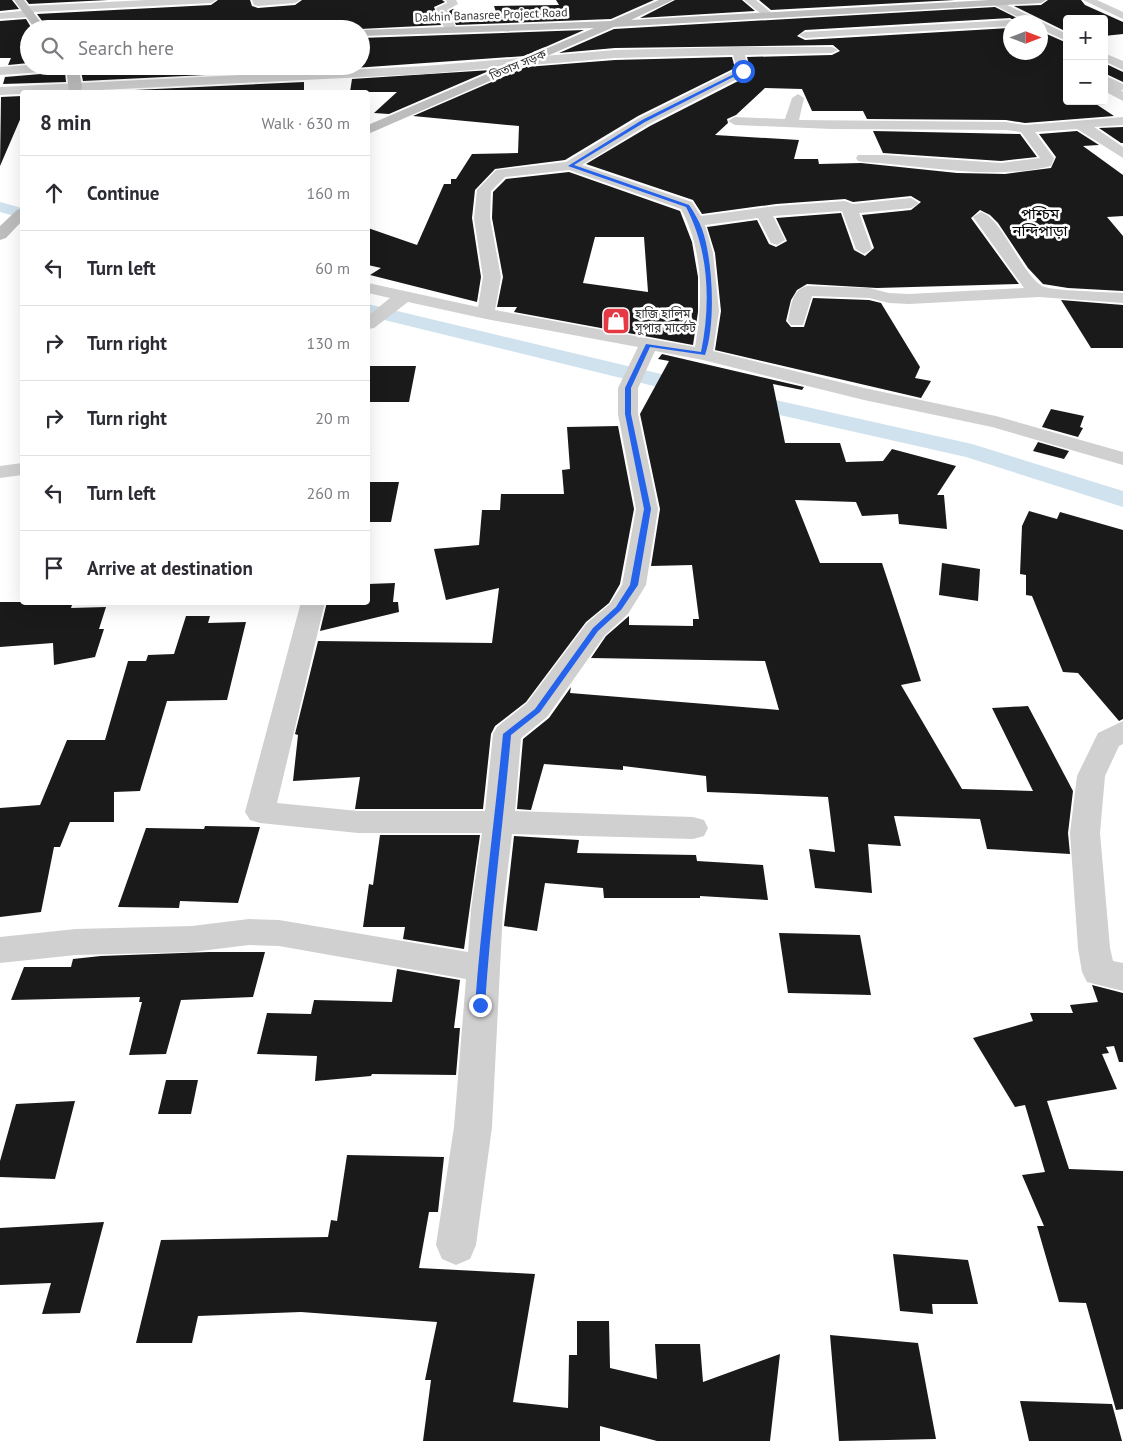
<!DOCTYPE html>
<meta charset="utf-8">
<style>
:root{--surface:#fff;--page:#f7f7f7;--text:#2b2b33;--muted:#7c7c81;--line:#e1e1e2}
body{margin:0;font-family:"PT Sans","Noto Sans Bengali",sans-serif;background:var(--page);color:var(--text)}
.controls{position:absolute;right:15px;top:15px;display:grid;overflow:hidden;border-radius:5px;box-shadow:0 5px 20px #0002}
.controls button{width:45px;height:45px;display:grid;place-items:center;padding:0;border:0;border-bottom:1px solid var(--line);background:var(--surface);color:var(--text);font:25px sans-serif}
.compass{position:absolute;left:1003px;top:15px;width:45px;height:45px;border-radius:50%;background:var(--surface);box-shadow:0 5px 20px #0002;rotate:90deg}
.stop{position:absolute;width:15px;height:15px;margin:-11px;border:4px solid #2563eb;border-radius:50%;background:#fff}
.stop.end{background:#2563eb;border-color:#fff;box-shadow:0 1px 5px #0008}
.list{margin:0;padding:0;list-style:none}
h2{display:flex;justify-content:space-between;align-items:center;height:65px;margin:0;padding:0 20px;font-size:21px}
h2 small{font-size:16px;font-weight:400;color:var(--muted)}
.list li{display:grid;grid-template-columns:32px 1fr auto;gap:15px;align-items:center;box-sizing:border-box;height:75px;padding:0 20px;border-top:1px solid var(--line)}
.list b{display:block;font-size:19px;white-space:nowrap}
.list em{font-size:16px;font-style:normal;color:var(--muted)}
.icon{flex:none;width:28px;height:28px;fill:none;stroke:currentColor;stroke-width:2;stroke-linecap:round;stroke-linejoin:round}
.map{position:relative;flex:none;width:1123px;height:1441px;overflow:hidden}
.search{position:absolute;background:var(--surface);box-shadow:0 5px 20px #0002;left:20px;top:20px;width:350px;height:55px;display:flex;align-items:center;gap:12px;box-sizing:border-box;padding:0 18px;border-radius:28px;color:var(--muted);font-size:19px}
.panel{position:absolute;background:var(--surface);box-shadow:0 5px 20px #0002;left:20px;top:90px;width:350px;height:515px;border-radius:5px}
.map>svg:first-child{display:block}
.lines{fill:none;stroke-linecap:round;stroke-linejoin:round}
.canal{fill:#cfe2ee;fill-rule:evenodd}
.building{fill:#1a1a1a;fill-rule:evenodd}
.street{fill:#d0d0d0;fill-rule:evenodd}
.secondary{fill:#bdbdbd;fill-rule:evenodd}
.route{fill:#2563eb}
.labels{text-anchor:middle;stroke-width:5;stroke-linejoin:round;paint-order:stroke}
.far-street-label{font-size:12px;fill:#333;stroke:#fff}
.far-poi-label{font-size:12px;fill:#333;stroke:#fff;text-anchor:start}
.far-quarter-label{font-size:15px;fill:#000;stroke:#fff}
</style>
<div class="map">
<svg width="1123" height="1441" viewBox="0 0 1123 1441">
<rect width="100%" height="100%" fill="#fff"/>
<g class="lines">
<!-- canal -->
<path class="canal" d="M0,202l22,6v10l-22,-6z
M368,304l314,75 290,65 151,47v16l-157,-50 -284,-64 -314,-77z"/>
</g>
<!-- building -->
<path class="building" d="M0,0h12l7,9 -19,2z
M26,0h82l-79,4z
M218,0h32l2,6 6,2 37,-3 7,-5h140l3,2 -11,5 7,18 -81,4h-312l-11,-15 174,-9z
M556,0h98l-43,19 -155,6 -7,-14 4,-2 6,4 37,-1 -2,-6 65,-1z
M675,0h67l13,11 -115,7z
M759,0h196l-184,10z
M1048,0h33l4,5 38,17v12l-19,2v-17h-37v13l-53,-26 27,-1z
M995,7l30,15h-8l-7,-4 -205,12 -8,6 8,4 205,-12v24h30v-21l27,12v58h35l-9,1 21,14 -89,7 -19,-3 -139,-1 -4,-8h-51l-10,-22 -37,-1 -29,27 -9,4 1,4 -13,12 84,5 -5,19h24l1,5 42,-1 96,10 48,1 46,-6 5,-11 -17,-23 38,-3 22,14 -16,1 40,29v41l-16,1 16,19v55l-55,-3 -25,-4 -15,-16 -30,-45 -8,-8 -10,-5 -9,8 48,66 -142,4 -70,-4 -10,6 -6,10 -5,21 5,6h13l9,-29 56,2 12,3 39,64 -5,11 16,3 -10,17 -206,-48 6,-39 -6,-58 -8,-26 50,-7 12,24 7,3 11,-6 -11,-23 65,-5 13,37 11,6 9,-8 -12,-33 49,-5 10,-8 -10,-6 -58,6 -8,-3 -69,5 -74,10 -9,-14 -107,-36 64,-38 98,-50 3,-5 -4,-14 85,-2 8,-4 -7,-6 -218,3 -56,5 55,-24z
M26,19l6,10h-3v34l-21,2 3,-7h-11v-37z
M584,30l-59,26 -171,12 7,-2v-28z
M732,57l3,11 -97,48 -73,44 -70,9 -20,21 -3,28 9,59 -4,25 -107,-27 11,-7 -13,-3v-37l49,17 27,-61h7v-5h5l16,-25 46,-1 1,-27 -106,-10 113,-49 89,-7z
M1104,63l19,9v10l-19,-9z
M80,66h224v4l-221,11z
M491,70l-102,44 -15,-1 23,-21h-47l2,-13z
M65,72l1,10 -63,2 2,-7z
M304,82v10h-170l1,-2z
M22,96v19l-22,51 1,-69z
M1123,127v16h-2l-22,-15z
M873,131l147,3 17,23 -36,4 -118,-8z
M569,172l111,39 12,31 6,35v35l-5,33 -179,-33 3,-5h-20l6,-30 -11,-59 1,-26 13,-13zM595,237h49l4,55 -65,-9z
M1061,300l62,5v43h-32z
M662,354l142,33 -2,3 -29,-6 12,59h55l6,19 37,-1 9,-12 64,17 -19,29h7l3,34 -48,-5 -1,-10 -36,2 -6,-14 -61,-2 25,63h62l39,118 -20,4 61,104 71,2 -41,-83 36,-2 45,85 -5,42 2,21 -83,-5 -7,-30 -86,-3 7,30 -33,-2 4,49 -57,-5 -6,-39 26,3 -7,-55 -121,-5 -1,-16 -83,-10v4l-79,-6 -13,46 -14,-1 6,-70 26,-21 22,-31 -1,6 209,17 -14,-49 -174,-3 15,-22 23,-20v9l64,1v-7h6l-7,-54 -41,1 9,-57 -20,-95 29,-53 -11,-2z
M368,366h48l-7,36h-41z
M1051,409l33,7 -4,11 3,1 -5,9 -36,-10z
M618,426l16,83 -14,75 -11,19 -23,19 -60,80 -31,24 -4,8 -8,75h-128l5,-32 -67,4 5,-46 -3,-1 23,-93 174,2 7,-55 -53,12 -12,-51 45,-4 3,-35h18l1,-16h63l-2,-24 8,-1 -3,-42z
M1038,442l31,9 -5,8 -31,-8z
M368,482h31l-8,40h-23z
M1029,511l28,8 3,-7 63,18v189l-4,2 -41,-48 -15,-1 -31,-76 -6,-1v-20l-6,-1 2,-48z
M942,563l38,6 -2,32 -39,-6z
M395,583l-2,19h5l1,10 -79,19 7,-29h41v-18z
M0,602h73l-2,6 35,-1 -7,22h5l-9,28 -41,8 -1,-22 -53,4z
M186,616h24l-2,7 38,-1 -19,78 -60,1 -27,90 -26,1v30h-44l-10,25h-6l-13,65 -41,5v-109l40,-3 27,-65h38l23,-79h18l2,-6 26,-1z
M205,826l55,1 -22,76 -58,-2 -1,7 -61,-1 28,-79 58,1z
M380,835h100l-16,114 -61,-10 2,-12h-42l6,-43 4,1z
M514,836l65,4 -2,13 119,2 1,6 66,4 5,35 -68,-4v2h-96l-1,-10 -58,-5 -8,48 -33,-5z
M779,933l81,2 11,60 -83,-2z
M209,952h56l-12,45 -72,3 -15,54 -37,1 13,-53h-3l1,-5 -129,3 13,-33h47l2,-8 28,-3z
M397,969l63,11 -6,48h6l-4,47 -84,-1 -1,2 -56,5 2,-25 -60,-2 10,-41 44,1 3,-14 78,2z
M1092,985l31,8v69h-4l-5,-16 -8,1 3,6 -7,1 15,35 -70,12 22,68 54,2v238l-7,1 -30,-107 -27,-1 -22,-76h7l-22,-51 23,-3 -20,-67 -10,2 -42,-69 60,-17 -3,-8h43l-3,-8 28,-3z
M166,1080h32l-7,34h-33z
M75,1101l-20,78 -55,-2v-16l16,-57z
M347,1155l97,2 -6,55h-9l-10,56 116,6 -22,128 55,6 1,-53h8v-34h32l1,47 47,11 -2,-35h45l3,38 77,-28 -10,87h-113l-57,-15v15h-177l8,-61h-6l12,-58 -136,-10 -103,4 -6,27h-56l25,-103 167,-3 3,-17 6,1z
M104,1222l-24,91 -38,1 9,-31 -51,2v-57z
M893,1254l75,6 10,44h-46l1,10 -33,-3z
M830,1335l88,8 18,96 -97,2z
M1020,1401l92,3 10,37h-93z"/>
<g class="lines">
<!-- street -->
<path class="street" d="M146,0h70l-5,3 -177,9v4l-4,1 -30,2v-6l22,-2 -1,-2 5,-3z
M252,0h48l-5,3 -37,3 -4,-1z
M446,0h10l2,4 -11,6 10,20 -6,3 -6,-3 -9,-22 11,-5z
M744,0h12l19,16 -1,2h-8z
M997,0l70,34v7l-27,-12v-7h-12l-34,-17 -1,-2z
M1083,0h14l26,12v7z
M1010,20l5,2h-5v4l-205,12 -6,-3 6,-3z
M738,47h94l6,3 -6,3 -87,2 4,16 -2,3 -98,50 -67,41 110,37 9,14 75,-10 69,-5 8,3 58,-6 8,5 -8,5 -52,5 13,36 -8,5 -8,-5 -14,-38 -69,5 12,24 -8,5 -6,-2 -13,-25 -53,7 8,28 6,58 -6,40 151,37 132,28 127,36v13l-131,-38 -128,-27 -161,-40 -48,-9 -17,37v26l20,95 -12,76 -18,29 -23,21 -58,82 -26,21 -6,73 178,6 11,3 4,8 -4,8 -11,3 -181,-5 -9,75 -11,218 -16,118 -6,14 -14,6 -14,-6 -6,-14 18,-118 12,-148 -187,-33 -30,-1 -57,7 -116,3 -76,8v-26l76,-8 116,-3 57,-7 30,1 189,32 3,-43 11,-76h-124l-98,-10 -10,-3 -5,-8 56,-210h24l-48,201 81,8h127l8,-77 4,-7 30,-24 60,-80 23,-19 12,-19 14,-76 -18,-95v-26l20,-41 -152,-28 -78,-17 -34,26 -6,1v-13l22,-18 -22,-5v-10l110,24 5,-30 -9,-59 3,-28 19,-20 70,-8 73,-44 98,-49 -4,-14 -118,3 -190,16 -425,21v-8l425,-21 190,-16zM569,170l112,39c23,42 22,92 14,138l-200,-37 6,-33 -11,-59 1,-27 14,-14z
M1104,53l19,8v9l-19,-9z
M29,65v1h47l-6,4 -70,5v-8z
M1104,75l19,9v6h-2l2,2v9l-17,-9 -2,-4 4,-2 -4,-2z
M798,94l6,4 -5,22 207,2 19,3 98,-8v8l-29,2 29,20v11l-46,-29 -42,3 19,26 -3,8c-60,15 -127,-1 -188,-4l-5,-1 -2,-3 2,-3h28l115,8 39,-5 -19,-26 -15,-2 -174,-1 -97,-4 -7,-4 7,-4 50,2 7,-21z
M981,212c21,6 39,60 61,74 9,5 67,6 81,7v10l-84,-6 -130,7 -20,-1 -20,-5 -57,-2 -9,29h-12l-3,-4c3,-13 3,-31 19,-35l62,2 20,5 20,1 115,-6 -51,-71z
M22,463v12l-22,3v-12z
M1123,721v23l-4,2 -14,30 -5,57 10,115 3,13 10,2v28l-36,-9 -5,-10 -4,-24 -8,-115 7,-57 21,-43z"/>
<!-- secondary -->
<path class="secondary" d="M14,0h10l22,29h-11z
M659,0h14l-42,20 358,-20h57l-5,3 -427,24 -246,107v-9l226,-97 -233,8v-6l250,-9z
M66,66h12l4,20 -1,6h-12z
M22,208v13l-16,17 -6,2v-14l17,-16z"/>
</g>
<!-- route -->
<path class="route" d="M742,70l3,1 -100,51 -71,43 115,40c5,7 10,16 13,24 11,30 14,96 3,126l-55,-8 -19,41v26l20,95 -13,76 -17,25 -23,21 -58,81 -29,23c-8,90 -20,180 -26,270l-5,4 -5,-4c7,-91 19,-180 28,-271l32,-25 58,-81 23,-21 14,-22 14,-76 -19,-95v-26l21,-44 55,8c10,-48 8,-102 -15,-145l-118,-41 74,-46z"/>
<!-- icons -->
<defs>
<symbol id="shop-square" viewBox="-11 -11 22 22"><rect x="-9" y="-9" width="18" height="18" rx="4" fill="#e63946" stroke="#fff"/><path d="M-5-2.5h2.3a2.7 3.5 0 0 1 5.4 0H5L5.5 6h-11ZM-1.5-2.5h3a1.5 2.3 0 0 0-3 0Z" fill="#fff"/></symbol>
</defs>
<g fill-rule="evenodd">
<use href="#shop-square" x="600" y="305" width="32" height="32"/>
</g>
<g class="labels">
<!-- far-street labels -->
<g class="far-street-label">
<text transform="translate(491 15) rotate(-2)" y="4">Dakhin Banasree Project Road</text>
<text transform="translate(518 65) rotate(-23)" y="4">তিতাস সড়ক</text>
</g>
<!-- far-poi labels -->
<g class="far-poi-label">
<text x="635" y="318">হাজি হালিম<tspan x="635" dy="14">সুপার মার্কেট</tspan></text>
</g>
<!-- far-quarter labels -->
<g class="far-quarter-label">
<text x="1040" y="219">পশ্চিম<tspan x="1040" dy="17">নন্দিপাড়া</tspan></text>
</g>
</g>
</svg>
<div class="controls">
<button>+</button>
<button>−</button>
</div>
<svg class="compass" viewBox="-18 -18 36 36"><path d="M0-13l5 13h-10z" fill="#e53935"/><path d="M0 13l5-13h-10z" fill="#7c7c81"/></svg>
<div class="stop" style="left:743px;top:71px"></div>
<div class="stop end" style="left:480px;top:1005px"></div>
<div class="search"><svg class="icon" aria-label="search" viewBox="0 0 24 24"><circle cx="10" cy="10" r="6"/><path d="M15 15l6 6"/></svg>Search here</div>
<section class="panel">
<h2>8 min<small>Walk · 630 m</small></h2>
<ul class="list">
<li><svg class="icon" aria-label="ahead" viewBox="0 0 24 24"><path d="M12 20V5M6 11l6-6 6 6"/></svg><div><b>Continue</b></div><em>160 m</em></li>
<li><svg class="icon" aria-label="left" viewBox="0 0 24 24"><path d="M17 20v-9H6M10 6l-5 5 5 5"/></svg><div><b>Turn left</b></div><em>60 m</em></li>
<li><svg class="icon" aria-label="right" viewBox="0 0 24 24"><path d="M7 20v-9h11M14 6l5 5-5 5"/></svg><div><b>Turn right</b></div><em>130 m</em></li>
<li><svg class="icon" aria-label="right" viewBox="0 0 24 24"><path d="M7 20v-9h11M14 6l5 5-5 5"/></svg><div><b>Turn right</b></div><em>20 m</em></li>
<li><svg class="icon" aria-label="left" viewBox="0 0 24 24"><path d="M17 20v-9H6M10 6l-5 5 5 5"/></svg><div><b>Turn left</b></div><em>260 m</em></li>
<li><svg class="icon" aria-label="arrive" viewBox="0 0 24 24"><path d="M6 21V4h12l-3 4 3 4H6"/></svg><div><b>Arrive at destination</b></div></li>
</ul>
</section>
</div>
